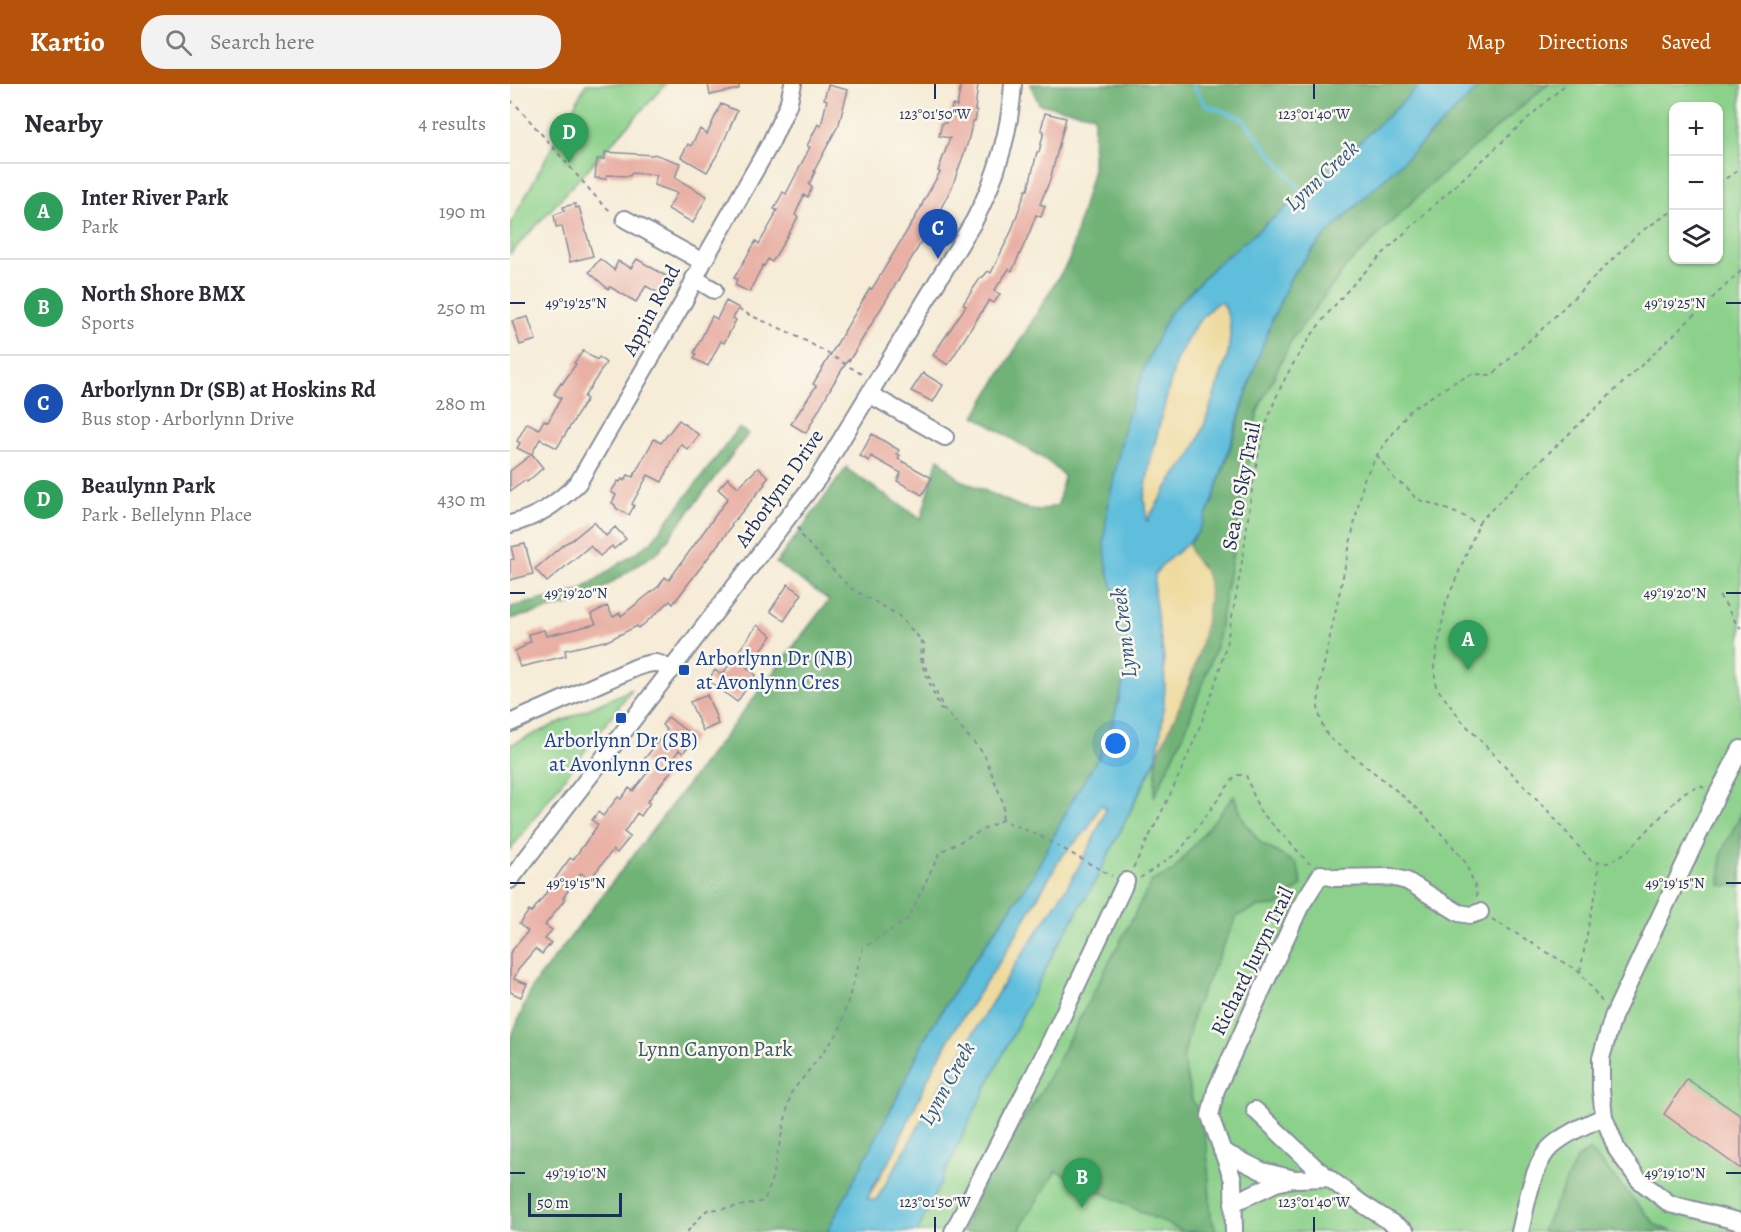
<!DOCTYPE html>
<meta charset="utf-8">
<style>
:root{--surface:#fff;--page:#f2f2f3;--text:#2b2b33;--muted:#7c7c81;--line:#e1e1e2;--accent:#b45309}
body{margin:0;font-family:Alegreya,serif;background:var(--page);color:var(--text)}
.controls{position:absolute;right:18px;top:18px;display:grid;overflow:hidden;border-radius:12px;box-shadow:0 2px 4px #0004}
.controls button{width:54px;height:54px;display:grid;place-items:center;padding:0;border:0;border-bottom:2px solid var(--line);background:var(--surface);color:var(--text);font:30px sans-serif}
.scale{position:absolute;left:18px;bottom:15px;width:94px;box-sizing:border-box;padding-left:6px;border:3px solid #1b2f5e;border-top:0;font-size:16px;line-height:21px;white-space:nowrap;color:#1b2f5e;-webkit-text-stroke:4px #fbf7ec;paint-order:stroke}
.you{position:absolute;left:606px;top:660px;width:21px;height:21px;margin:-15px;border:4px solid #fff;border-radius:50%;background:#1a73e8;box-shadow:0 0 0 9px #1a73e833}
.badge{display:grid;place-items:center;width:39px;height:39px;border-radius:50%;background:var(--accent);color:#fff;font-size:20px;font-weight:700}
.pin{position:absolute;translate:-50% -50px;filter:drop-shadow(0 2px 3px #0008)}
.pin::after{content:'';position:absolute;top:32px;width:21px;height:18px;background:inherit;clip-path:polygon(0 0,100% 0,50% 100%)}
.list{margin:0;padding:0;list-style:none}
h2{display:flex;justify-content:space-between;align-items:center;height:78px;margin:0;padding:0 24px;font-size:26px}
h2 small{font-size:20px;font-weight:400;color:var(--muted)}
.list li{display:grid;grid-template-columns:39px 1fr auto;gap:18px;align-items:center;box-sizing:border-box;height:96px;padding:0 24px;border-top:2px solid var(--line)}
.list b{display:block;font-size:22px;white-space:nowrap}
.list p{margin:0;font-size:20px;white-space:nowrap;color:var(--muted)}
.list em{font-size:20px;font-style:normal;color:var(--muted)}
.icon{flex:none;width:33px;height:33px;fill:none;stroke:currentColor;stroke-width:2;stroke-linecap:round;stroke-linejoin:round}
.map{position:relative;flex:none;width:1231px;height:1148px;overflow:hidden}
header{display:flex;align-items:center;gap:36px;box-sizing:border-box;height:84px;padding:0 30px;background:var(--accent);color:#fff}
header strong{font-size:28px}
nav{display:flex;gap:33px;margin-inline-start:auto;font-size:21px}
.search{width:420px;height:54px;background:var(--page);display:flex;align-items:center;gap:15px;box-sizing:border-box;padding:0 21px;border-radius:24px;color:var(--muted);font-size:22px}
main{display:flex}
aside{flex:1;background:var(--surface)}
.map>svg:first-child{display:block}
.green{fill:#8cd18b;stroke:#548074;stroke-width:1.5;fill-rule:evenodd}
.forest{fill:#71b377;stroke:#46716a;stroke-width:1.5}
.sand{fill:#eeda9e;stroke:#84847e;stroke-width:1.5}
.water{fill:#5ebedc;stroke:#3c769d;stroke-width:1.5;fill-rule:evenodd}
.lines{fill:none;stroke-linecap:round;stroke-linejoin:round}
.stream{stroke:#5ebedc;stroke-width:4}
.building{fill:#e9b0a5}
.minor-casing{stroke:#888e9a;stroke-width:20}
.path{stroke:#888e9a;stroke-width:2;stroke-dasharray:4.5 4.5;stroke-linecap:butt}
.minor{stroke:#fff;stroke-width:16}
.ticks{fill:none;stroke:#1b2f5e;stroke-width:2}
.transit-dot{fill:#1a4fb4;stroke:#fbf7ec;stroke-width:2}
.labels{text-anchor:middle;stroke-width:5;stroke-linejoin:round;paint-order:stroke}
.street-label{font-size:21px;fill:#1b2f5e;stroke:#fbf7ec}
.transit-label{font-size:21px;fill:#164399;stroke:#fbf7ec;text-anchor:start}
.park-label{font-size:21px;fill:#375869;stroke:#fbf7ec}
.water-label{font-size:22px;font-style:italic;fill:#2f5a84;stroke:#fbf7ec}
.ticks-label{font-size:15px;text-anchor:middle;fill:#1b2f5e;stroke:#fbf7ec;stroke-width:5;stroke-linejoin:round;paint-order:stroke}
</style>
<header>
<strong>Kartio</strong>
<div class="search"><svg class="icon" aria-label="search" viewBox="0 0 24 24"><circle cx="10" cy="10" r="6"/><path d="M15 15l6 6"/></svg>Search here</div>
<nav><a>Map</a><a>Directions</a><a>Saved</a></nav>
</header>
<main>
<aside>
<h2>Nearby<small>4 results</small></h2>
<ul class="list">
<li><span class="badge" style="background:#2e9e5b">A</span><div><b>Inter River Park</b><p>Park</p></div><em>190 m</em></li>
<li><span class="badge" style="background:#2e9e5b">B</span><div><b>North Shore BMX</b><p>Sports</p></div><em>250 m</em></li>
<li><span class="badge" style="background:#1a4fb4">C</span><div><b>Arborlynn Dr (SB) at Hoskins Rd</b><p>Bus stop · Arborlynn Drive</p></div><em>280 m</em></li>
<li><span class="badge" style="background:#2e9e5b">D</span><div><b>Beaulynn Park</b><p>Park · Bellelynn Place</p></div><em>430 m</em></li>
</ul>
</aside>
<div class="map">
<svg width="1231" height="1148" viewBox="0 0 1231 1148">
<rect width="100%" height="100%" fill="#fbf7ec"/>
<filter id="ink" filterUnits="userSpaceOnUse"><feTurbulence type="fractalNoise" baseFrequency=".0167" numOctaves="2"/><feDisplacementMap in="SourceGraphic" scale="12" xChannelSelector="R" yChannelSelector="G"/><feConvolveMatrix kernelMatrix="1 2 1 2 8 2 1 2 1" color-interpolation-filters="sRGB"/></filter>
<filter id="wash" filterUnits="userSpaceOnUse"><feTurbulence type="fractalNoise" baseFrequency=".008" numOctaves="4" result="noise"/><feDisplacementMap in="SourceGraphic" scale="24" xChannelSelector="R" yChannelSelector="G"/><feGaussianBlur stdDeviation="1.35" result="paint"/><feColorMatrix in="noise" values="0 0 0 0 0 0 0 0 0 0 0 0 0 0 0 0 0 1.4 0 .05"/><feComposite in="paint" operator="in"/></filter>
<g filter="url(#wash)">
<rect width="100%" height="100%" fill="#f6ecd7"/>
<!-- green -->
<path class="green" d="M76,0h80l-156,170v-29z
M973,0h258v1148h-824l54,-114 85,-170 42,-72 52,-104 40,-89 12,-117 -11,-10 -2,-13 9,-11 54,-157zM1164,22h44v154h-44z
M122,605l-122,161v-105z"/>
<!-- forest -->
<path class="forest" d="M520,0h390l-15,16 -102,94 -88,72 -47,49 -60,256 16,52 3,18 -1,31 -14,54 -13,31 -26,42 -40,77 -66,95 -42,67 -25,54 -73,140h-317v-192l22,-53 297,-387 -53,-37 71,-96v2l74,50 17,-61 21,21 62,28 18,4 19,-6 6,-29 -15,-14 -74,-46 94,-156 24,-91 1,-54 -55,-11z
M973,0h65l-124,106 -78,77 -54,72 -34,71 -42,237 -32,87 -30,63 3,-41 33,-73 8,-26 10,-50 -6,-41 -11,-10 -2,-13 9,-11 27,-67 38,-124 28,-64 18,-23 20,-22z
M229,344l9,6 -89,117 -75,50 -74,18v-12l69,-16 72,-49z
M724,712l11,27 17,21 35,20 5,21 -25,21 -19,1 -21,9 -42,92 -12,51 9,41 9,15 6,34 4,68 6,15h-33l-128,-61 -34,53 -2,8h-57l23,-55 55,-85 111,-211 20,-9z
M1231,730v73l-21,-2 1,-32z
M1080,1066l66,75 17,7h-131l35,-74z"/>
<!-- sand -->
<path class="sand" d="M712,218l3,5 5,16v13l-2,18 -21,63 -7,20 -10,20 -17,21 -27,44 -2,-23 6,-37 26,-102 19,-34 17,-19 5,-4z
M679,459c1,20 17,20 20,40 2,12 -1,25 -3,37 -8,50 -28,90 -49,136 6,-33 9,-65 7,-98 -2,-19 -15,-67 -9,-83 3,-11 25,-25 34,-32z
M592,721l4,3c-22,62 -64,114 -98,169 -25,40 -50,80 -73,120 -20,35 -38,69 -59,103l-9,-1 25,-43 38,-82 24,-44 50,-75 57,-98 26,-27 13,-24z"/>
<!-- water -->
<path class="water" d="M910,0h63l-154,148 -20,22 -18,23 -19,43 -20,55 -40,128 -14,29 -10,11 -27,23 -6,8 -1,19 9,63 2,32 -3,36 -5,32 -59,120 -42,72 -85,170 -54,114h-90l73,-140 25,-54 42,-67 66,-95 40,-77 26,-42 13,-31 14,-54 1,-31 -3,-18 -16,-52 -4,-29 4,-36 17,-82 20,-57 23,-52 47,-49 88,-72 102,-94zM712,218l3,5 5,16v13l-2,18 -21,63 -7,20 -10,20 -17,21 -26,43 -3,-22 6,-37 26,-102 19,-34 17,-19 5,-4zM590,722h5l1,2c-21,61 -62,111 -96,165 -25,41 -51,82 -75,124 -20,34 -38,69 -59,103l-9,-1 6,-13 19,-30 38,-82 24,-44 50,-75 57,-98 26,-27z"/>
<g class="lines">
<!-- stream -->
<path class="stream" d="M682,0l14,21 36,13 64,79"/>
</g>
<g id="blocks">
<!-- building -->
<path class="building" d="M198,0h31v5l-29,6z
M451,0h17l-3,26 2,1 -2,10h-2l-6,24 -15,42 -19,36 -84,138 -1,-1 -15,24 -27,49 -15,-9 25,-38 -3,-2 57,-96 2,1 50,-83h-1l19,-34 -2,-1 12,-33 -11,-2 3,-13h4l2,-11 3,1 1,-8 5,1z
M318,1l20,5 -9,34 -25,47 1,1 -6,13 3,2 -4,10 -4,-2 -9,20 3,2 -6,11 -20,34 -4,-3 -4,7 -1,-1 -14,27 -14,-7 2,-6 -3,-1 22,-37 3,3 16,-28h-1l3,-6 -3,-1 9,-17 3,2 24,-47 -3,-1 11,-22 3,2 6,-26 -3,-1z
M211,20l16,7 -17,39 -13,22 -26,-15 7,-13 3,2 9,-17 7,5z
M535,29l21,5 -16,62 -10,24 5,2 -4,11 -5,-2 -7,19 -17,37 -3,-2 -15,22 6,3 -6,9 -5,-3 -41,65 -15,-10 33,-49 -3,-2 18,-27h2l5,-6 3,2 20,-41 15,-42h2l9,-38h2l5,-21 -3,-1z
M95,68l48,3 1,-1 26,9 -5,15 32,18 -14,27 -25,-14 9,-16 -23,-8 3,-10 -26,-2 -1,3 -23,-1 -1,4 -11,-1 2,-19h8z
M65,120l1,4 3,-1 14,49 -23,6 -8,-36 -6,1 -2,-12 10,-4 -1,-4z
M90,175l14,11 4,-9 13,7 6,-9 34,20 -9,16 -16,-9 -10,16 -26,-15 -2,2 -19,-17z
M216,217l13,7 -6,10 3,2 -12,23 -3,-2 -13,25 -14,-7 2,-5 -2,-1 18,-37 5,3z
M18,233l8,23 -16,5 -8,-24z
M73,267l14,9 2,-3 7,6 -22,34 3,2 -30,49 -17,-9 -9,16 -14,-7 3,-5 -3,-2 10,-18 12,6 5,-9 4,2 13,-24 -7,-4 7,-11 1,1 14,-20 -2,-1z
M413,289l20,12 -10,17 -22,-11z
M169,336l20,15 -11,15 -7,-6 -19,38 -14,-7 -16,29 2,2 -5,9 -12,-6 -2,-3v-1l-3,-2 4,-8 -5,-3 7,-11 2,1 2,-3 2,2 4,-6 5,2 21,-38 7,4z
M362,350l27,16 -2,4 3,1 -2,4 34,19 -10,17 -25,-14 4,-8 -30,-17 -2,5 -9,-5z
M22,370l11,14 -16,14 -1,-2 -7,5 -9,6v-20z
M248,384l11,9 -5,6 1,1 -34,41 1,1 -59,78 -3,-3 -27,24 -5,3 -1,-2 -32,16v-1l-40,9 1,6 -46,11 -5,-16 10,-5 -1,-2 7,-2 -3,-8 16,-4 2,6 50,-12 -5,-10 16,-8 6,11 7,-4 1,3 38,-30 6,-9 4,3 59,-82 -10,-9 10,-11 10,9z
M84,438l12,14 9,-9 11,12 -12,10 -2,-3 -12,10 -10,-10 -43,36 -12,-13 29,-25 8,-4z
M15,460l8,30 -23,6v-20l4,-1 -3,-12z
M278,500l14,10 -18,27 -14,-10z
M247,541l15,11 -25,32 9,7 -19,27 -29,-22 7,-10 7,5z
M197,611l10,24h-1l2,5 -15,7 -13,-29z
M158,633l27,21 -12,15 -4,-3 -12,16 5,4 -25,32 3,1 -9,13 -4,-3 -13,19 6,5 -13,16 -4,-3 -23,29 -9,-6 -14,19 -4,6 2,1 -20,26 7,5 -7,9 6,4 -9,11 -7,-5 -16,19 -5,11 13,5 -6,13 -11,-5v-39l18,-22 -9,-7 10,-13 2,2 19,-25 7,-12 13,-18 3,2 12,-17 13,-18 -6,-5 6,-8 5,4 15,-19 3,2 8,-11 4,3 18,-23 -8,-7 24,-31 -5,-5z
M1177,995l54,37v53l-77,-55z"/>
</g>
</g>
<g filter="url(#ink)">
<use href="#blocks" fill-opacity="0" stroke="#888e9a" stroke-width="1.5"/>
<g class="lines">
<defs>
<path id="minor" d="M115,135l78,43
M184,194l20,12
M359,310l76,43
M0,440c29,-7 47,-21 68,-41l106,-182 19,-39 68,-120 17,-37 5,-21
M0,639l127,-56c16,-5 21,-7 34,4
M1231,665l-24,46 -104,222 -12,41v32l3,27 13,33 22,30 31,24 71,18
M0,796l308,-402 156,-257c23,-44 36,-88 39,-137
M745,1026l61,58 45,35 45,29
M712,1067l40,20 32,8 35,-1
M723,1119l43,-20 17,-4
M443,1148l91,-177 82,-174
M724,1148l-1,-52 -23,-64 6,-26 84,-183 21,-33 13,4 57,-1 16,4 52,32 12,2 9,-3
M1010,1148c6,-25 11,-60 27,-81 12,-15 40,-27 57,-34"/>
</defs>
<!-- minor casing -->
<use href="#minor" class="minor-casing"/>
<!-- path -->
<path class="path" d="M0,16l7,6 85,98 10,8
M1208,99l23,-14
M228,225c18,10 37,16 56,26 23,11 46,26 69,40
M867,371l19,26 10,5 10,13 17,5 33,13 13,8
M288,443l5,11 46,49 49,28 26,28 -1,18 20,47 41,46 20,51 -2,15
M1209,512c9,9 13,25 22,32
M411,556l-1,20 20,49 5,2
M1194,704l-4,-3 -17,8 -54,57 -20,13 -17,-1 -44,-51 -86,-90 -26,-34 -2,-21 12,-63 34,-82 56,-56 205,-194
M623,784c37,-71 74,-145 93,-223 7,-31 13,-64 18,-96 7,-53 12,-108 35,-158 36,-78 102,-136 164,-194 41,-38 81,-76 123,-113
M630,794l39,-26 57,-77h10l13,35 51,54
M967,813l-2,-11 -10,-24 -15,-19 -31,-33 -34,-29 -57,-44 -7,-15 -3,-15 2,-24 44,-204 13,-24 33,-45 43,-27 19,-9 20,1 51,-47 97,-96 34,-22
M982,835l88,53 23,31
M1070,887c4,-19 7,-38 11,-57 4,-19 10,-31 6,-52
M177,1148l20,-22 23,-2 34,-7 6,-15 21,-93 48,-61 24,-84 45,-29 32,-67 62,-32 38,16 72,40"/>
<!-- minor -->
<use href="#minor" class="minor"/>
</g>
</g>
<!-- ticks -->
<path class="ticks" d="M425,0v15M804,0v15M0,219h15M1216,219h15M0,509h15M1216,509h15M0,799h15M1216,799h15M0,1089h15M1216,1089h15M425,1133v15M804,1133v15"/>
<!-- markers -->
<g class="transit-dot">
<rect x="168" y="580" width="12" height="12" rx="3"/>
<rect x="105" y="628" width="12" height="12" rx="3"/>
</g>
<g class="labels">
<!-- street labels -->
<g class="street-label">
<text transform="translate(141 226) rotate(-62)" y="7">Appin Road</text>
<text transform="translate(731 402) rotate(-79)" y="7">Sea to Sky Trail</text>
<text transform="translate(269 404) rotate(-55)" y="7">Arborlynn Drive</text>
<text transform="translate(742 877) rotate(-64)" y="7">Richard Juryn Trail</text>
</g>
<!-- transit labels -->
<g class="transit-label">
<text x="186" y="581">Arborlynn Dr (NB)<tspan x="186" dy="24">at Avonlynn Cres</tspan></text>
<text x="111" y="663" text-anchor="middle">Arborlynn Dr (SB)<tspan x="111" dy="24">at Avonlynn Cres</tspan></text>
</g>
<!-- park labels -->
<g class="park-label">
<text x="205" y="972">Lynn Canyon Park</text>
</g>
<!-- water labels -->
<g class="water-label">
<text transform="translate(811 91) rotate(-43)" y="8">Lynn Creek</text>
<text transform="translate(613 549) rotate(-97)" y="8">Lynn Creek</text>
<text transform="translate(436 999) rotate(-61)" y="8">Lynn Creek</text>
</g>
</g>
<g class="ticks-label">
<text x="425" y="35">123°01'50"W</text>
<text x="804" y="35">123°01'40"W</text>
<text x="66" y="224">49°19'25"N</text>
<text x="1165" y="224">49°19'25"N</text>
<text x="66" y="514">49°19'20"N</text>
<text x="1165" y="514">49°19'20"N</text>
<text x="66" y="804">49°19'15"N</text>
<text x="1165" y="804">49°19'15"N</text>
<text x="66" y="1094">49°19'10"N</text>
<text x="1165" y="1094">49°19'10"N</text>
<text x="425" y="1123">123°01'50"W</text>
<text x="804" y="1123">123°01'40"W</text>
</g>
</svg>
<div class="controls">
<button>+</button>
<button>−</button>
<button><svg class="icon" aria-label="layers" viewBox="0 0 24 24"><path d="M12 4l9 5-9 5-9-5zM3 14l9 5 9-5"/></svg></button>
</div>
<div class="scale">50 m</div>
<div class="you"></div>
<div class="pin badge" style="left:958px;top:586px;background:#2e9e5b">A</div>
<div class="pin badge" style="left:572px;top:1124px;background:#2e9e5b">B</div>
<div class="pin badge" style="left:428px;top:175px;background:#1a4fb4">C</div>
<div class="pin badge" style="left:59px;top:79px;background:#2e9e5b">D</div>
</div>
</main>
